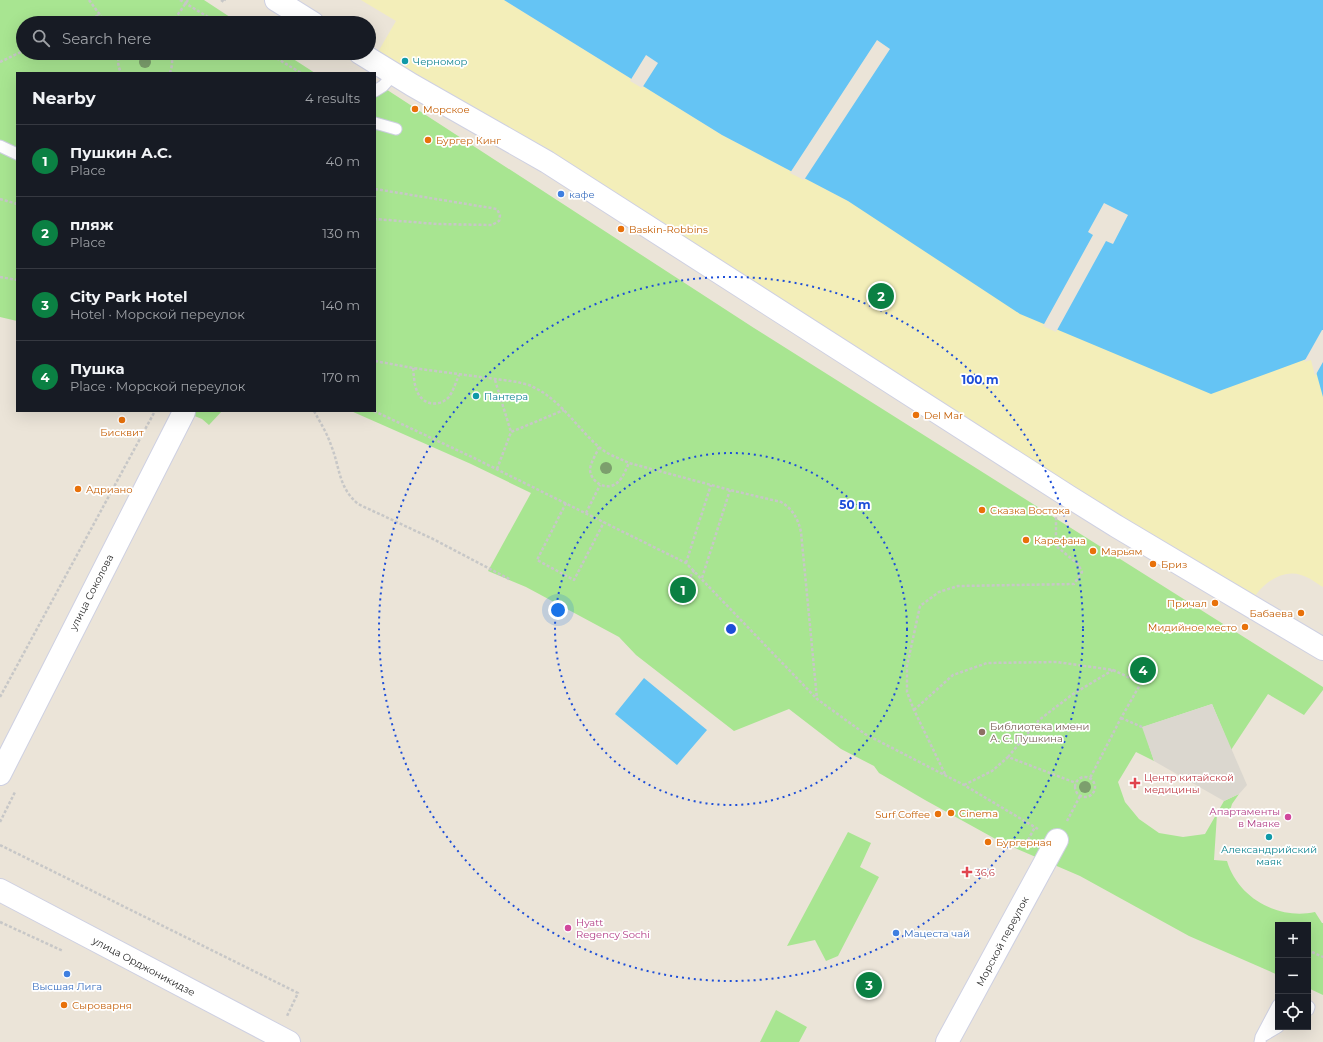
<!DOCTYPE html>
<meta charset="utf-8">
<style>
:root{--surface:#171b24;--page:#242831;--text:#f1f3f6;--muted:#9ea1a6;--line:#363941;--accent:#0b8043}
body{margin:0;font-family:Montserrat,sans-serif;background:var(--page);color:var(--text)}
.controls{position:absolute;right:12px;bottom:12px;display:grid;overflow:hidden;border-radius:0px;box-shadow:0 4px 16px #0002}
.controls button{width:36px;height:36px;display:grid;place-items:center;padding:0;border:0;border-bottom:1px solid var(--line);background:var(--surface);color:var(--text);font:20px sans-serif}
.you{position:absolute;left:558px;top:610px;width:14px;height:14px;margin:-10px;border:3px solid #fff;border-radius:50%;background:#1a73e8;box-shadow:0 0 0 6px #1a73e833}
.badge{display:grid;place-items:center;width:26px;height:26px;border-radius:50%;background:var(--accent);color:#fff;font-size:13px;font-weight:700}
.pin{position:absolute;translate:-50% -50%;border:2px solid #fff;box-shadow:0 1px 4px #0006}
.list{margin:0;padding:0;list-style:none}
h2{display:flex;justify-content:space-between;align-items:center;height:52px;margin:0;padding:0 16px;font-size:17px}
h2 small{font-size:13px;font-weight:400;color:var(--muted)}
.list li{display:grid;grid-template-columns:26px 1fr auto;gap:12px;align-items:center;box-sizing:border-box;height:72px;padding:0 16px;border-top:1px solid var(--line)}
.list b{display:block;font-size:15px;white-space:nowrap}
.list p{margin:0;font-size:13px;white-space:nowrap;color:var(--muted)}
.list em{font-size:13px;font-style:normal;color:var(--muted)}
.icon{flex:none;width:22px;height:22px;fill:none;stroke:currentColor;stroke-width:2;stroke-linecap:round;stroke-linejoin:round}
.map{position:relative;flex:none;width:1323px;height:1042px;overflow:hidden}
.search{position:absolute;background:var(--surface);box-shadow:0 4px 16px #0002;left:16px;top:16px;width:360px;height:44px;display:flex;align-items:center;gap:10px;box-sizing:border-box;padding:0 14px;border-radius:22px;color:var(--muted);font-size:15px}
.panel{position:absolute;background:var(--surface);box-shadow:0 4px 16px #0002;left:16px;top:72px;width:360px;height:340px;border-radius:0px}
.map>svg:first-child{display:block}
.green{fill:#a8e591}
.sand{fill:#f3eeb9}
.plaza{fill:#dbd7cf}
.water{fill:#65c4f4}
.pier{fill:#ebe4d8}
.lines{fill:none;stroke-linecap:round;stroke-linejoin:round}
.lane-casing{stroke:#ced0e2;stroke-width:13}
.street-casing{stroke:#ced0e2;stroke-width:24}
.secondary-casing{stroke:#ced0e2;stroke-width:24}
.path{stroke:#c7c7c7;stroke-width:2.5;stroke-dasharray:3 2;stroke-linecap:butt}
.lane{stroke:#fff;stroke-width:11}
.street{stroke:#fff;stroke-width:22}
.secondary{stroke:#fff;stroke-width:22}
.tree{fill:#7c9f6d}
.ring{fill:none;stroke:#1d4ed8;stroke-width:2;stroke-dasharray:2 4}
.culture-dot{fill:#0f9aa8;stroke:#fff;stroke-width:1.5}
.food-dot{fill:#e8710a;stroke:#fff;stroke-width:1.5}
.shop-dot{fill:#3f7fe0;stroke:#fff;stroke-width:1.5}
.education-dot{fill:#8d6e63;stroke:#fff;stroke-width:1.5}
.health-dot{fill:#e0444e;stroke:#fff;stroke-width:1.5}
.hotel-dot{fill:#d1479c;stroke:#fff;stroke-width:1.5}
.labels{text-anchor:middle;stroke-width:3.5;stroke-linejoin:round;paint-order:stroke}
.culture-label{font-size:10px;fill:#0d838f;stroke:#fff;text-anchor:start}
.food-label{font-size:10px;fill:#c56008;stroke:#fff;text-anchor:start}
.shop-label{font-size:10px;fill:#366cbe;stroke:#fff;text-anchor:start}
.street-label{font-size:10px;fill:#282828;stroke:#fff}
.education-label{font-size:10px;fill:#785e54;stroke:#fff;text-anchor:start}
.health-label{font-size:10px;fill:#be3a42;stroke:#fff;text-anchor:start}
.hotel-label{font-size:10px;fill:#b23c85;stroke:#fff;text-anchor:end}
.centre{fill:#1d4ed8;stroke:#fff;stroke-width:2}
.ring-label{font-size:12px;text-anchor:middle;font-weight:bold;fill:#1d4ed8;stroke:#fff;stroke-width:3.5;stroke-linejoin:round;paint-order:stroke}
</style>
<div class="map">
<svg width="1323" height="1042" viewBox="0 0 1323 1042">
<rect width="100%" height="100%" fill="#ebe4d8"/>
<!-- green -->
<path class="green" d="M0,0h204l35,23h-216v30h261l31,20h-298v248l-17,-4z
M375,82l379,246 569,359v3l-19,25 -36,-21 -37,56 -19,-46 -69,23 11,34 -18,-9 -18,30 7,20 14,17 20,14 24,4 22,-3 19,-33 15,-7 -7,10 -3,10h-12l-3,46 13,1c11,37 51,59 88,51l7,11h1v72l-15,-7v-63h-30v50l-89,-39 -109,-60 -79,-34 -76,-42 -46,-27 -5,-7 -33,-17 -52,-40 -55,22 -98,-76 -17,-18 -93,-50 -38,-16 43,-78 -60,-29 -120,-53h24z
M182,411h40l-13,14 -7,-6z
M848,832l23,11 -11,24 19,10 -41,79 -12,5 -11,-21 -28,6z
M776,1010l31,17 -8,15h-39z"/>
<!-- sand -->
<path class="sand" d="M361,0h143l218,135 126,66 465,156 10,40v190c-7,-4 -14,-10 -22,-12 -18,-6 -38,8 -47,23l-58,-32 -821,-509 21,-36z"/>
<!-- plaza -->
<path class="plaza" d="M1212,704l35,81 -8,9 -15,7 -70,-40 -12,-34z"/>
<!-- water -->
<path class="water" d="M504,0h819v397l-11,-40 -101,37 -191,-80 -172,-113 -126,-66z
M644,678l63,52 -30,35 -62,-51z"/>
<!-- pier -->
<path class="pier" d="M877,40l13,9 -86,131 -14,-7z
M646,55l12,8 -16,25 -12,-7z
M1104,203l24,12 -15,29 -7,-3 -50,91 -13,-6 50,-91 -5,-3z
M1322,330h1v32l-8,14 -4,-16 -7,2z"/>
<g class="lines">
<defs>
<path id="lane" d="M375,91l8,-5 11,-12
M375,123l21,6
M0,146l17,8
M1308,1006l1,1 -1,3
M1261,1037l17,-10
M1260,1042l1,-5 17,-32"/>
<path id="street" d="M276,0l37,23
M360,53l52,32 135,77 521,334 48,30 207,123
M0,774l184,-362
M947,1042l110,-202"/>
<path id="secondary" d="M0,890l289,152"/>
</defs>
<!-- lane casing -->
<use href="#lane" class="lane-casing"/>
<!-- street casing -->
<use href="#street" class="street-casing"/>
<!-- secondary casing -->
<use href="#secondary" class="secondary-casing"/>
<!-- path -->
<path class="path" d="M89,0l17,23
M180,0l38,23
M221,0l3,2 1,-2
M82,23l17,-8
M172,23l16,-23
M120,53c-3,7 -2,13 1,20
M268,53l33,20
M0,62l23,-11
M170,73c2,-6 3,-13 1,-20
M375,189l122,20 3,6 -1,6 -7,4 -55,-1 -62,-5
M0,199l17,5
M0,277l17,3
M375,361l38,7 105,14c5,2 11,2 15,5 27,12 44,41 66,60 9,8 20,11 30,16l101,27 51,12c12,7 17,17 20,30l16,167 48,35 99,51 74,44
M413,368c1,8 1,16 4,23 5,13 20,17 31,7 5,-6 8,-16 11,-23
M495,380l16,52
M314,411c6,11 13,22 17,34 9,22 7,42 27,59l75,35 78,41
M374,411l100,47 212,105 131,136
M599,447c-2,6 -9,16 -9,23 1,13 18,22 28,12 5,-4 8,-13 11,-19
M497,469l14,-37 53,-22
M566,503l-29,57 37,20 30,-58
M586,513l14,-28
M686,563l25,-78
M702,578l28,-88
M683,590l11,-20
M0,697l155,-286
M914,710l39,-35 34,-12 70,-1 56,8 28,13 -20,35 -31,60
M1121,718l21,9
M1008,757l31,-37 34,-26 40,-24
M945,774l-31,-64 -7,-18v-26l13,-60 19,-14 19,-6 116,-2 8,-12 -4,-8 -22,-18v-32
M1075 787a10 10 0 1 1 20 0a10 10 0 1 1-20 0Z
M964,785l28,-14 16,-14 68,26
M1067,821l13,-25
M0,822l15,-30
M1028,840l7,-13
M0,845l298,148 -11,23
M0,922l63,29
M1312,952l11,5"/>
<!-- lane -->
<use href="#lane" class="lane"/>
<!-- street -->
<use href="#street" class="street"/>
<!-- secondary -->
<use href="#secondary" class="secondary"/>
</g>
<!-- trees -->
<g class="tree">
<circle cx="145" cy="62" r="6"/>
<circle cx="606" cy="468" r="6"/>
<circle cx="1085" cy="787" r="6"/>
</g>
<!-- distance rings -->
<g class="ring">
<circle cx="731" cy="629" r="176"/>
<circle cx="731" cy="629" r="352"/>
</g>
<!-- markers -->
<g class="culture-dot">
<circle cx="405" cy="61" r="4"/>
<circle cx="476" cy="396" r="4"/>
<circle cx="1269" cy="837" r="4"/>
</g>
<g class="food-dot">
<circle cx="415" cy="109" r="4"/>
<circle cx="428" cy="140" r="4"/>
<circle cx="621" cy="229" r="4"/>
<circle cx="916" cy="415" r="4"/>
<circle cx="122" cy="420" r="4"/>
<circle cx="78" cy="489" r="4"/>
<circle cx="982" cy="510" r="4"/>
<circle cx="1026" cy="540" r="4"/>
<circle cx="1093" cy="551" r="4"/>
<circle cx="1153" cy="564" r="4"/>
<circle cx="1215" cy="603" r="4"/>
<circle cx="1301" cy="613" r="4"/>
<circle cx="1245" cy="627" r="4"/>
<circle cx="951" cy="813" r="4"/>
<circle cx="938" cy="814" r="4"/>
<circle cx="988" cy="842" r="4"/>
<circle cx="64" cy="1005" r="4"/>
</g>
<g class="shop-dot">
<circle cx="561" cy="194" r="4"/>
<circle cx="896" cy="933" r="4"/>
<circle cx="67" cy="974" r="4"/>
</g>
<circle class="education-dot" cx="982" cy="732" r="4"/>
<g class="health-dot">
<path d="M1133 777h4v4h4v4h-4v4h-4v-4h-4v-4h4z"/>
<path d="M965 866h4v4h4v4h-4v4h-4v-4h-4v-4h4z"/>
</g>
<g class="hotel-dot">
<circle cx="1288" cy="817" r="4"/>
<circle cx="568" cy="928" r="4"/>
</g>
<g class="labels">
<!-- culture labels -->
<g class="culture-label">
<text x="413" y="65">Черномор</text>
<text x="484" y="400">Пантера</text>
<text x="1269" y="853" text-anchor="middle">Александрийский<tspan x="1269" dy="12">маяк</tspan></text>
</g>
<!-- food labels -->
<g class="food-label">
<text x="423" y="113">Морское</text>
<text x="436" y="144">Бургер Кинг</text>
<text x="629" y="233">Baskin-Robbins</text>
<text x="924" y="419">Del Mar</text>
<text x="122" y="436" text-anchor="middle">Бисквит</text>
<text x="86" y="493">Адриано</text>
<text x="990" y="514">Сказка Востока</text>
<text x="1034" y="544">Карефана</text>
<text x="1101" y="555">Марьям</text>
<text x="1161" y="568">Бриз</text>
<text x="1207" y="607" text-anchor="end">Причал</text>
<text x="1293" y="617" text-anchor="end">Бабаева</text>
<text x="1237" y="631" text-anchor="end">Мидийное место</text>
<text x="959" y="817">Cinema</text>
<text x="930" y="818" text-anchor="end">Surf Coffee</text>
<text x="996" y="846">Бургерная</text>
<text x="72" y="1009">Сыроварня</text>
</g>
<!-- shop labels -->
<g class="shop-label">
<text x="569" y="198">кафе</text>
<text x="904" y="937">Мацеста чай</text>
<text x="67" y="990" text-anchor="middle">Высшая Лига</text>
</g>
<!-- street labels -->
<g class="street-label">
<text transform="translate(91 592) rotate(-63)" y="4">улица Соколова</text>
<text transform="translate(1002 941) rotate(-62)" y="4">Морской переулок</text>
<text transform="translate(144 966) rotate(28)" y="4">улица Орджоникидзе</text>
</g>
<!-- education labels -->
<g class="education-label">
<text x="990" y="730">Библиотека имени<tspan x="990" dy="12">А. С. Пушкина</tspan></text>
</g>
<!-- health labels -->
<g class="health-label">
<text x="1144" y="781">Центр китайской<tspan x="1144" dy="12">медицины</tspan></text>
<text x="975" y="876">36,6</text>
</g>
<!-- hotel labels -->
<g class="hotel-label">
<text x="1280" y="815">Апартаменты<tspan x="1280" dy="12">в Маяке</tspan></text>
<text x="576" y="926" text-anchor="start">Hyatt<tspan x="576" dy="12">Regency Sochi</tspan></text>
</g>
</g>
<circle cx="731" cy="629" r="6" class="centre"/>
<g class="ring-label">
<text x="980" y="384">100 m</text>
<text x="855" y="509">50 m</text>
</g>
</svg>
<div class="controls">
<button>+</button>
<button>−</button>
<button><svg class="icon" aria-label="locate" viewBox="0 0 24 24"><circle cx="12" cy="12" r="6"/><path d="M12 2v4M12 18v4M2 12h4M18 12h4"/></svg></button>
</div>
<div class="you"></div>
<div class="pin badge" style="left:683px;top:590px">1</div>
<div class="pin badge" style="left:881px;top:296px">2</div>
<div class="pin badge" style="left:869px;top:985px">3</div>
<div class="pin badge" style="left:1143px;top:670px">4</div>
<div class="search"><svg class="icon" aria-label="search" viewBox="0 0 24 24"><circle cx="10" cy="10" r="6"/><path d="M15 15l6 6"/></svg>Search here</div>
<section class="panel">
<h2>Nearby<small>4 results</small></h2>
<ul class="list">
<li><span class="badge">1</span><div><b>Пушкин А.С.</b><p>Place</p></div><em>40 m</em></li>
<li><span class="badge">2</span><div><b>пляж</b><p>Place</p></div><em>130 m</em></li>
<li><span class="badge">3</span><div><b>City Park Hotel</b><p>Hotel · Морской переулок</p></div><em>140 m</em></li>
<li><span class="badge">4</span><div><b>Пушка</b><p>Place · Морской переулок</p></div><em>170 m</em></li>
</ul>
</section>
</div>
